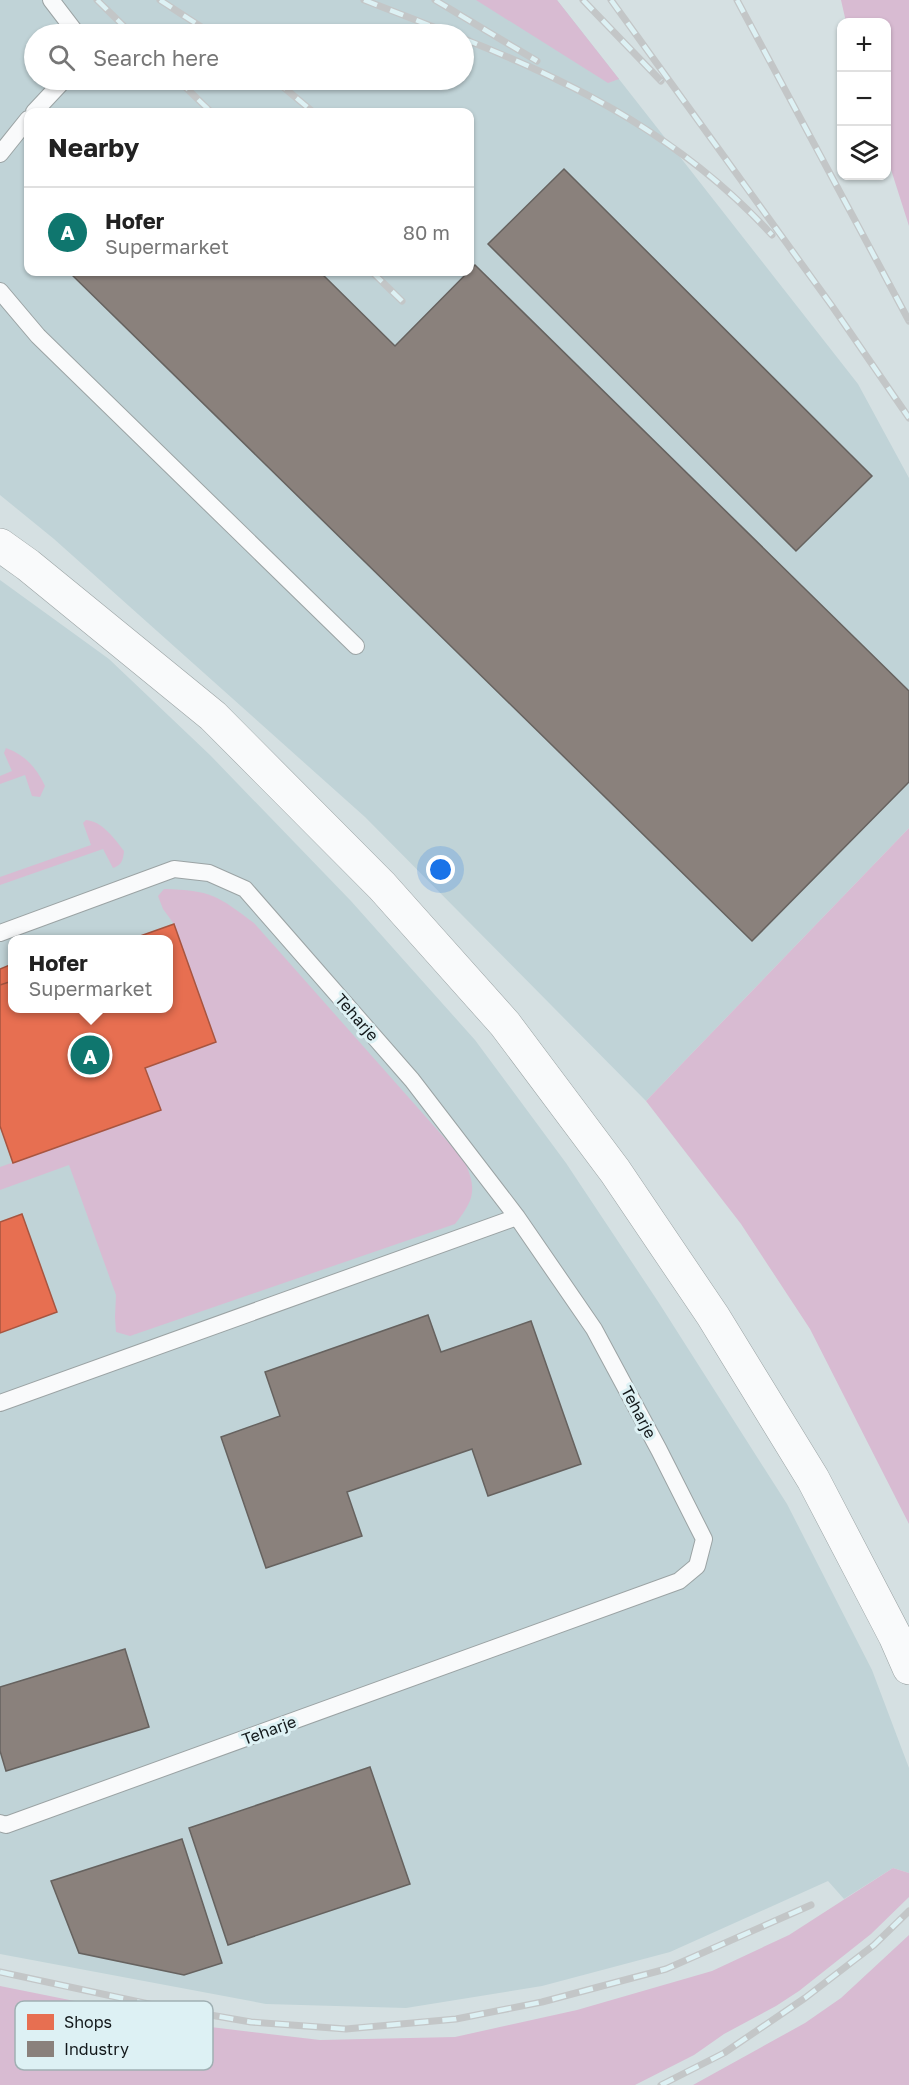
<!DOCTYPE html>
<meta charset="utf-8">
<style>
:root{--surface:#fff;--page:#f6f6f6;--text:#222;--muted:#767676;--line:#e0e0e0;--accent:#0f766e}
body{margin:0;font-family:"Golos Text",sans-serif;background:var(--page);color:var(--text)}
.controls{position:absolute;right:18px;top:18px;display:grid;overflow:hidden;border-radius:12px;box-shadow:0 2px 4px #0004}
.controls button{width:54px;height:54px;display:grid;place-items:center;padding:0;border:0;border-bottom:2px solid var(--line);background:var(--surface);color:var(--text);font:30px sans-serif}
.you{position:absolute;left:441px;top:870px;width:21px;height:21px;margin:-15px;border:4px solid #fff;border-radius:50%;background:#1a73e8;box-shadow:0 0 0 9px #1a73e833}
.badge{display:grid;place-items:center;width:39px;height:39px;border-radius:50%;background:var(--accent);color:#fff;font-size:20px;font-weight:700}
.pin{position:absolute;translate:-50% -50%;border:3px solid #fff;box-shadow:0 2px 6px #0006}
.popup{position:absolute;left:8px;top:935px;width:165px;height:78px;box-sizing:border-box;display:grid;place-content:center;border-radius:12px;background:var(--surface);filter:drop-shadow(0 2px 4px #0005);font-size:20px;white-space:nowrap;color:var(--muted)}
.popup b{font-size:22px;color:var(--text)}
.popup::after{content:'';position:absolute;left:50%;top:100%;margin-left:-12px;border:12px solid transparent;border-top-color:var(--surface)}
.list{margin:0;padding:0;list-style:none}
h2{display:flex;justify-content:space-between;align-items:center;height:78px;margin:0;padding:0 24px;font-size:26px}
h2 small{font-size:20px;font-weight:400;color:var(--muted)}
.list li{display:grid;grid-template-columns:39px 1fr auto;gap:18px;align-items:center;box-sizing:border-box;height:90px;padding:0 24px;border-top:2px solid var(--line)}
.list b{display:block;font-size:22px;white-space:nowrap}
.list p{margin:0;font-size:20px;white-space:nowrap;color:var(--muted)}
.list em{font-size:20px;font-style:normal;color:var(--muted)}
.icon{flex:none;width:33px;height:33px;fill:none;stroke:currentColor;stroke-width:2;stroke-linecap:round;stroke-linejoin:round}
.map{position:relative;flex:none;width:909px;height:2085px;overflow:hidden}
.search{position:absolute;background:var(--surface);box-shadow:0 2px 4px #0004;left:24px;top:24px;width:450px;height:66px;display:flex;align-items:center;gap:15px;box-sizing:border-box;padding:0 21px;border-radius:33px;color:var(--muted);font-size:22px}
.panel{position:absolute;background:var(--surface);box-shadow:0 2px 4px #0004;left:24px;top:108px;width:450px;height:168px;border-radius:12px}
.map>svg:first-child{display:block}
.built{fill:#c0d3d7;fill-rule:evenodd}
.green{fill:#d8bbd2}
.shops{fill:#e76f51;stroke:#a75540;stroke-width:1.5}
.industry{fill:#8a817c;stroke:#66625f;stroke-width:1.5}
.lines{fill:none;stroke-linecap:round;stroke-linejoin:round}
.lane-casing{stroke:#9ba3a4;stroke-width:18}
.primary-casing{stroke:#9ba3a4;stroke-width:34}
.lane{stroke:#f9fafb;stroke-width:16}
.primary{stroke:#f9fafb;stroke-width:33}
.rail-casing{stroke:#c3c6c7;stroke-width:7}
.rail{stroke:#ddf1f4;stroke-width:4.5;stroke-dasharray:14;stroke-linecap:butt}
.labels{text-anchor:middle;stroke-width:6;stroke-linejoin:round;paint-order:stroke}
.street-label{font-size:16px;fill:#12181a;stroke:#ddf1f4}
.key{fill:#ddf1f4;stroke:#a0b0b3;stroke-width:1.5}
.key-label{font-size:16px;fill:#12181a}
</style>
<div class="map">
<svg width="909" height="2085" viewBox="0 0 909 2085">
<rect width="100%" height="100%" fill="#d5e0e2"/>
<!-- built -->
<path class="built" d="M0,0h557l301,384 51,94v350l-263,273 -281,-284 -311,-278 -54,-44zM34,34h430v46h-430zM28,112h442v160h-442z
M0,580l109,79 101,96 141,146 124,139 91,123 93,140 128,201 85,166 37,98v105l-16,-5 -49,31 -16,-18 -158,71 -128,34 -136,22 -140,-4 -266,-50zM12,940h156v68h-156z"/>
<!-- green -->
<path class="green" d="M476,0h81l62,79 -11,4z
M841,0h68v226l-22,-69 -1,-135h-40z
M6,748c19,7 31,20 39,38l-5,11 -8,-1 -7,-21 -25,9v-8l12,-5 -8,-18z
M86,820c16,1 29,19 38,31 -1,9 -2,14 -11,17l-10,-19 -103,36v-8l91,-32 -8,-22z
M909,828v696l-99,-195 -69,-105 -95,-123z
M164,889c47,1 54,7 90,34l210,237c13,29 11,39 -9,64l-325,112 -14,-4 -1,-15 1,-22 -47,-130 -69,25v-23l161,-57 -16,-42 71,-26 -42,-118 -11,-15 -5,-13z
M893,1868l16,5v24l-38,37 -72,57 -23,15 -52,28 -30,21 -59,30h-635v-99l194,39 126,15 135,-3 122,-27 135,-39 77,-36z
M909,1935v150h-216l112,-62 36,-25z"/>
<!-- shops -->
<path class="shops" d="M174,924l42,118 -71,26 16,42 -148,53 -13,-37v-141l12,-4v27h156v-68h-39z
M12,964v17l-12,4v-16z
M22,1214l35,98 -57,21v-111z"/>
<!-- industry -->
<path class="industry" d="M564,169l308,307 -76,75 -308,-307z
M475,265l434,426v91l-157,159 -683,-669h251l75,74z
M428,1315l13,37 90,-31 50,143 -93,32 -16,-47 -125,43 15,44 -96,32 -45,-131 59,-21 -15,-44z
M125,1649l24,78 -143,44 -6,-20v-64z
M370,1767l40,117 -182,61 -39,-117z
M182,1839l40,124 -38,12 -105,-22 -28,-72z"/>
<g class="lines">
<defs>
<path id="lane" d="M51,0l26,34
M34,112l30,-32
M0,154l28,-35
M0,291l38,45 318,310
M0,933l174,-64 35,4 36,16 167,191 105,137 77,112 65,121 45,89 -7,27 -18,15 -673,244 -6,-2
M0,1403l517,-186"/>
<path id="primary" d="M0,545l28,20 185,151 169,170 123,138 110,147 98,145 100,163 82,157 14,32"/>
</defs>
<!-- lane casing -->
<use href="#lane" class="lane-casing"/>
<!-- primary casing -->
<use href="#primary" class="primary-casing"/>
<!-- lane -->
<use href="#lane" class="lane"/>
<!-- primary -->
<use href="#primary" class="primary"/>
<defs>
<path id="rail" d="M97,0l35,34
M160,0l52,34
M364,0l88,34
M435,0l102,61
M583,0l78,81
M611,0l221,306 77,112
M737,0l172,321
M464,39c117,46 222,102 308,196
M178,80l33,32
M275,80l38,32
M372,272l30,29
M0,1972l158,34 93,16 95,7 110,-10 86,-17 124,-33 145,-64
M661,2085l63,-32 81,-55 69,-53 35,-34"/>
</defs>
<!-- rail casing -->
<use href="#rail" class="rail-casing"/>
<!-- rail -->
<use href="#rail" class="rail"/>
</g>
<g class="labels">
<!-- street labels -->
<g class="street-label">
<text transform="translate(357 1017) rotate(49)" y="6">Teharje</text>
<text transform="translate(639 1412) rotate(62)" y="6">Teharje</text>
<text transform="translate(269 1730) rotate(-20)" y="6">Teharje</text>
</g>
</g>
<!-- legend -->
<rect x="15" y="2001" width="198" height="69" rx="9" class="key"/>
<rect x="27" y="2014" width="27" height="16" fill="#e76f51"/>
<rect x="27" y="2041" width="27" height="16" fill="#8a817c"/>
<g class="key-label">
<text x="64" y="2028">Shops</text>
<text x="64" y="2055">Industry</text>
</g>
</svg>
<div class="controls">
<button>+</button>
<button>−</button>
<button><svg class="icon" aria-label="layers" viewBox="0 0 24 24"><path d="M12 4l9 5-9 5-9-5zM3 14l9 5 9-5"/></svg></button>
</div>
<div class="you"></div>
<div class="pin badge" style="left:90px;top:1055px">A</div>
<div class="popup"><b>Hofer</b>Supermarket</div>
<div class="search"><svg class="icon" aria-label="search" viewBox="0 0 24 24"><circle cx="10" cy="10" r="6"/><path d="M15 15l6 6"/></svg>Search here</div>
<section class="panel">
<h2>Nearby<small></small></h2>
<ul class="list">
<li><span class="badge">A</span><div><b>Hofer</b><p>Supermarket</p></div><em>80 m</em></li>
</ul>
</section>
</div>
